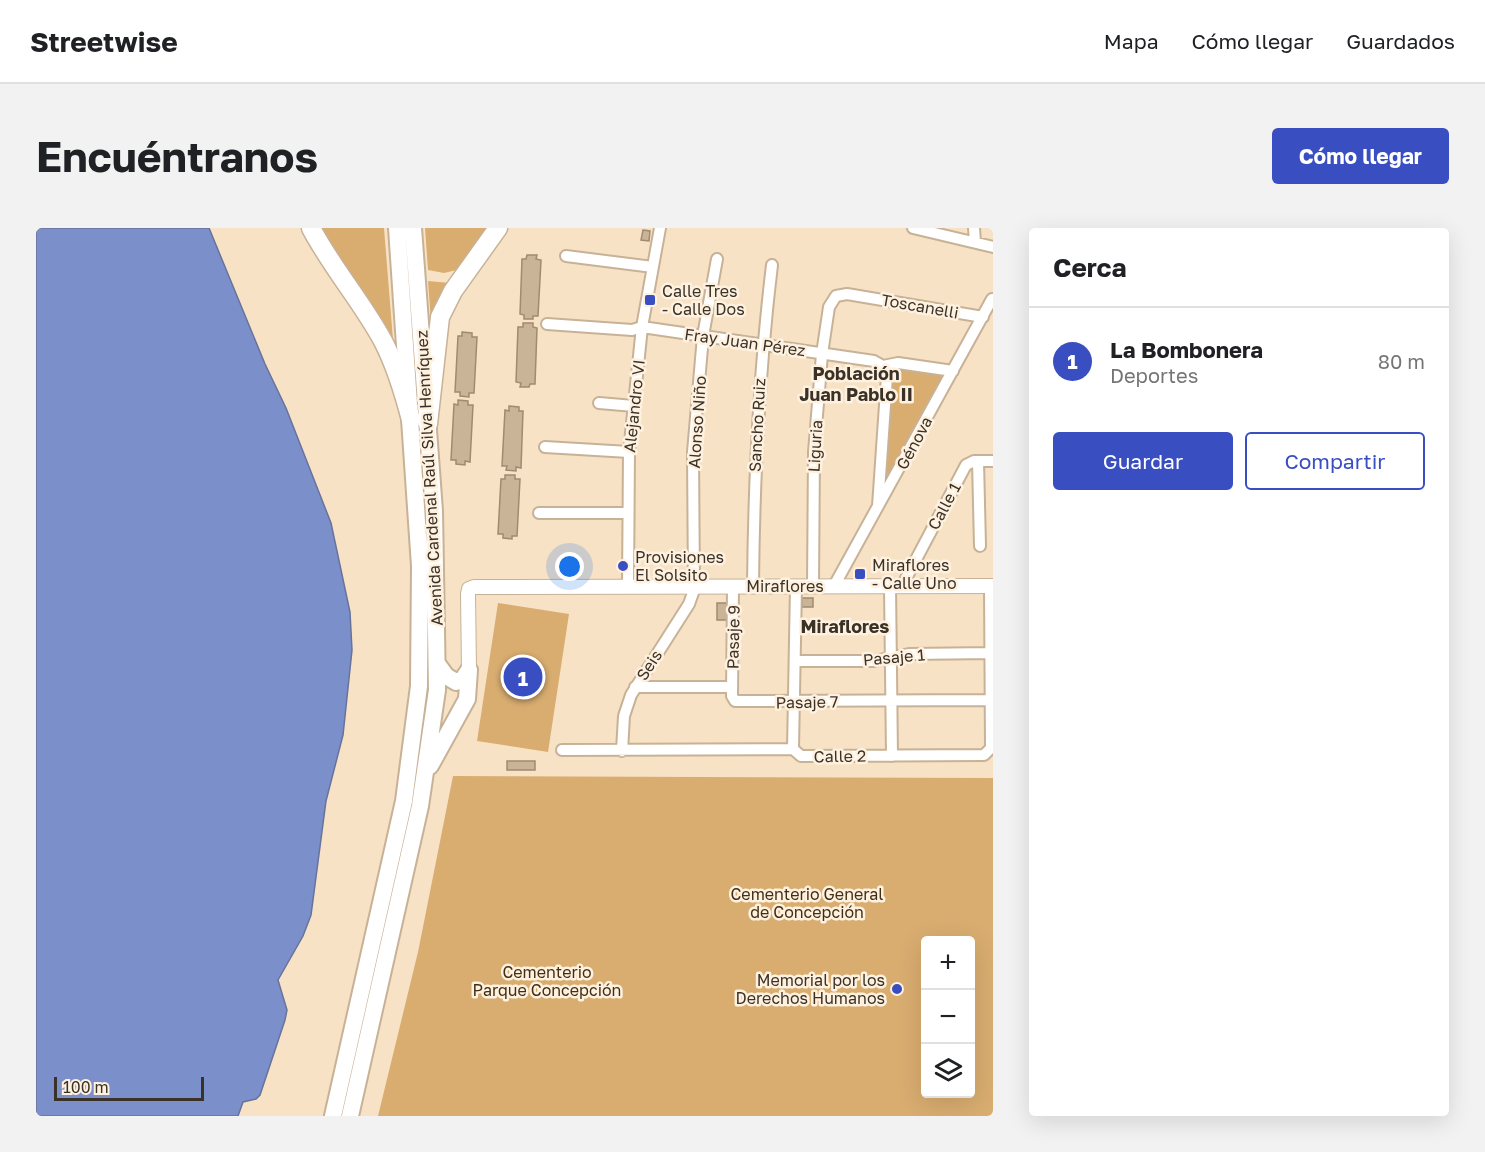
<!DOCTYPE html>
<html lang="es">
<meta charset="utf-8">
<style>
:root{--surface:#fff;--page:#f2f2f2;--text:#202124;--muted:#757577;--line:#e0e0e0;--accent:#384ec1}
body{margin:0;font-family:"Golos Text",sans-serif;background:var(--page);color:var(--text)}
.controls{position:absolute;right:18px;bottom:18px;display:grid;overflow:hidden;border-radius:6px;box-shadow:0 6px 24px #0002}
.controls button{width:54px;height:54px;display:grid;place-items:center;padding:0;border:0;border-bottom:2px solid var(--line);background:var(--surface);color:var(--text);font:30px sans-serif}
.scale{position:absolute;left:18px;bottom:15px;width:150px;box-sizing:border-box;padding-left:6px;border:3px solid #3b3227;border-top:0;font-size:16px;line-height:21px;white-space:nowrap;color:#3b3227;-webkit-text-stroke:4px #fef1df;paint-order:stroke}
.you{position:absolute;left:534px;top:339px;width:21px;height:21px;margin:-15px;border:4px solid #fff;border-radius:50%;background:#1a73e8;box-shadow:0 0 0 9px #1a73e833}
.badge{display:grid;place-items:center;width:39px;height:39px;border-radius:50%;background:var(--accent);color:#fff;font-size:20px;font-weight:700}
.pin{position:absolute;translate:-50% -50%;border:3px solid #fff;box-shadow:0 2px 6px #0006}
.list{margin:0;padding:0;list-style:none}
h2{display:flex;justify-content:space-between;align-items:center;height:78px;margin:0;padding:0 24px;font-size:26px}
h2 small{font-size:20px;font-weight:400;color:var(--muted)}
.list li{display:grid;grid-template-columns:39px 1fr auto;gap:18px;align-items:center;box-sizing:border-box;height:108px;padding:0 24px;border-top:2px solid var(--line)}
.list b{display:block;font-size:22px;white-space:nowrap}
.list p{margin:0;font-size:20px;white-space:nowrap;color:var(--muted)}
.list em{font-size:20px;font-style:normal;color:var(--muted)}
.actions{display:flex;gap:12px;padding:18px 24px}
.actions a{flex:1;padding:14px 0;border:2px solid var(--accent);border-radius:6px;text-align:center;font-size:21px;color:var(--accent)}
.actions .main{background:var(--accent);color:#fff}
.icon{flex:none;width:33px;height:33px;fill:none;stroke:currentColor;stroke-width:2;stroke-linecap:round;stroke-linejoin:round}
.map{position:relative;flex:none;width:957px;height:888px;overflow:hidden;border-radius:6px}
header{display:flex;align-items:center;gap:36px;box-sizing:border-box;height:84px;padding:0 30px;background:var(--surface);border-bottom:2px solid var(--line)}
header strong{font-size:28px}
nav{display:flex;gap:33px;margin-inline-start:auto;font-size:21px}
.intro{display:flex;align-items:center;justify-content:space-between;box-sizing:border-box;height:144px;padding:0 36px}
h1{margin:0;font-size:42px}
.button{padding:15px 27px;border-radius:6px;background:var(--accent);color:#fff;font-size:21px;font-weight:700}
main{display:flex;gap:36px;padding:0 36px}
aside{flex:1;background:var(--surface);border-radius:6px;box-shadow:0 6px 24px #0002}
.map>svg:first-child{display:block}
.green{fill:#d9ad70;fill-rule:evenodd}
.water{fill:#7b8fcb;stroke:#68739a;stroke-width:1.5}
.building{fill:#cab498;stroke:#a08b70;stroke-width:1.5}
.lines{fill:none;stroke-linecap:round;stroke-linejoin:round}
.minor-casing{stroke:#c8b297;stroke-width:14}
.tertiary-casing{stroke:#c8b297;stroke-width:16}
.primary-casing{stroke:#c8b297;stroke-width:20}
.trunk-casing{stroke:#c8b297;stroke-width:21}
.minor{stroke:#fff;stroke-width:10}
.tertiary{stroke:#fff;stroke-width:14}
.primary{stroke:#fff;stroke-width:16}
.trunk{stroke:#fff;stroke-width:18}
.poi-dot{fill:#384ec1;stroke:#fef1df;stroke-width:2}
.labels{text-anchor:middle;stroke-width:5;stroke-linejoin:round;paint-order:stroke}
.poi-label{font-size:16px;fill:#3b3227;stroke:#fef1df;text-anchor:start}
.street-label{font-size:16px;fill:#3b3227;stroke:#fef1df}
.park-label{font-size:16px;fill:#412e13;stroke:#fef1df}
.neighbourhood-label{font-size:18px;font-weight:bold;fill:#3b3227;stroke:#fef1df}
</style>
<header>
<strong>Streetwise</strong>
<nav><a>Mapa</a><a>Cómo llegar</a><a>Guardados</a></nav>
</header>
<div class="intro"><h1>Encuéntranos</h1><a class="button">Cómo llegar</a></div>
<main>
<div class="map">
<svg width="957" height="888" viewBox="0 0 957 888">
<rect width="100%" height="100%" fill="#f8e2c5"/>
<!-- green -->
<path class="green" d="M283,0h65l10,124z
M389,0h67l-31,41 -17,4 -16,-3z
M392,53l22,2 -19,39z
M858,140l53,6 -62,112z
M462,375l71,11 -21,138 -71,-11z
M417,548l540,2v338h-615l40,-164zM890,712h44v154h-44z"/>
<!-- water -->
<path class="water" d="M0,0h173l56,136 21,44 45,115 19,89 2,38 -9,85 -17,66 -15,114 -8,21 -25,44 9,30 -2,10 -25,75 -4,4 -13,3 -5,14h-202z"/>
<!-- building -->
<path class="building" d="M607,2l7,1 -1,10 -8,-1z
M491,27h10l-1,4 5,1 -3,56h-5v3h-9v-4l-4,-1 2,-55h4z
M487,95h10v4l4,1 -2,56h-5l-1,3h-9l1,-4 -5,-1 2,-55h5z
M426,104l10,1v4h5l-3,56h-5v4l-9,-1v-4h-5l3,-56h4z
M422,172l10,1v4h5l-3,57 -5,-1v4l-9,-1v-4h-5l3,-56 4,1z
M473,178l10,1v4h4l-2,57 -5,-1v4l-10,-1 1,-4h-5l3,-56 4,1z
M469,247h10v4h5l-3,57h-5v3l-9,-1v-4h-5l3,-55h4z
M766,370h11v9h-11z
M681,375h13v17h-13z
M471,533h28v9h-28z"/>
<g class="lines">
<defs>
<path id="minor" d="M877,0l80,19
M938,0l1,14
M530,28l87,11
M511,96l85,6 10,-3 232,34 9,5
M847,138l15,-3 55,8
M563,175l35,3
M509,219l84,5
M942,233l2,85
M842,278l9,-130 -4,-10
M503,285h89
M592,358l1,-134 13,-125 18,-99
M697,358l-1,110 3,5 256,-1
M717,358c1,-108 6,-214 19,-321
M777,358l1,-134 8,-98 7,-47 7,-11 11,-2 136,23
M798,358l158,-287
M854,358l2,170
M866,358l64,-121 8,-4h19
M759,433h79l35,-7 84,-1
M599,459h97
M757,521l8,7 183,-1 7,-7 -1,-162
M757,521l3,-163
M526,522l231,-1
M586,523l2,-35 7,-21 58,-91 5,-14 -1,-138 10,-116 14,-77"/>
<path id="tertiary" d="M433,442l-1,-76 1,-5 5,-2 519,-1"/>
<path id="primary" d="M402,437l8,11 10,6 7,-3 6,-9
M394,538l37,-67 2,-29
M297,888l71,-315 15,-115 1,-120 -23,-338
M314,888l70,-310 17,-116 -3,-179 -21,-283"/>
<path id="trunk" d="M275,0c21,40 51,74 72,113 13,25 21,52 28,79
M392,196l12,-107 13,-26 45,-63"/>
</defs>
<!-- minor casing -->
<use href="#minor" class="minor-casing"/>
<!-- tertiary casing -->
<use href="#tertiary" class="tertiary-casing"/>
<!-- primary casing -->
<use href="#primary" class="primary-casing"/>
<!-- trunk casing -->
<use href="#trunk" class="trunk-casing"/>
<!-- minor -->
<use href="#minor" class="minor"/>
<!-- tertiary -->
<use href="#tertiary" class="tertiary"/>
<!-- primary -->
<use href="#primary" class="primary"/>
<!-- trunk -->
<use href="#trunk" class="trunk"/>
</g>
<!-- markers -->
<g class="poi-dot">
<rect x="608" y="66" width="12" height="12" rx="3"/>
<circle cx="587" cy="338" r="6"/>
<rect x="818" y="340" width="12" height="12" rx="3"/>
<circle cx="861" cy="761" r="6"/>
</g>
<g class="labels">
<!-- poi labels -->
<g class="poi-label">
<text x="626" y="69">Calle Tres<tspan x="626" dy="18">- Calle Dos</tspan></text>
<text x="599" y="335">Provisiones<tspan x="599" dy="18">El Solsito</tspan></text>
<text x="836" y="343">Miraflores<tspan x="836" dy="18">- Calle Uno</tspan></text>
<text x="849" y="758" text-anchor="end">Memorial por los<tspan x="849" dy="18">Derechos Humanos</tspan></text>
</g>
<!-- street labels -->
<g class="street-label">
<text transform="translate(884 78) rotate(10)" y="6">Toscanelli</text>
<text transform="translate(709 114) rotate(8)" y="6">Fray Juan Pérez</text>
<text transform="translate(598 178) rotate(-84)" y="6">Alejandro VI</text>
<text transform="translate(661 194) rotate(-86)" y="6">Alonso Niño</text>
<text transform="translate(721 197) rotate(-87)" y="6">Sancho Ruiz</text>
<text transform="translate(878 215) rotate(-62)" y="6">Génova</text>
<text transform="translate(779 218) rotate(-87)" y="6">Liguria</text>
<text transform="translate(393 250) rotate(-93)" y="6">Avenida Cardenal Raúl Silva Henríquez</text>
<text transform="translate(908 278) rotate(-62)" y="6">Calle 1</text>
<text x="749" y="364">Miraflores</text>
<text transform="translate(697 409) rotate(-89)" y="6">Pasaje 9</text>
<text transform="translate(858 429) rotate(-5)" y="6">Pasaje 1</text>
<text transform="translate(613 437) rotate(-57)" y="6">Seis</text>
<text transform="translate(771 474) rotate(-1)" y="6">Pasaje 7</text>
<text transform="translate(804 528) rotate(-1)" y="6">Calle 2</text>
</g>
<!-- park labels -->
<g class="park-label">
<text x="771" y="672">Cementerio General<tspan x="771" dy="18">de Concepción</tspan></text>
<text x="511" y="750">Cementerio<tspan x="511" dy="18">Parque Concepción</tspan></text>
</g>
<!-- neighbourhood labels -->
<g class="neighbourhood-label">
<text x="820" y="152">Población<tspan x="820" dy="21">Juan Pablo II</tspan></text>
<text x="809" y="405">Miraflores</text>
</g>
</g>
</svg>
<div class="controls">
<button>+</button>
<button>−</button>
<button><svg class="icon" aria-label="layers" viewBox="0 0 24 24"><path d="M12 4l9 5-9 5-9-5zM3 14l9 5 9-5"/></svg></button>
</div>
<div class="scale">100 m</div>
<div class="you"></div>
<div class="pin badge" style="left:487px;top:449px">1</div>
</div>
<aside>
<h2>Cerca<small></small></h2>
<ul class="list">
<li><span class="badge">1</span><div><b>La Bombonera</b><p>Deportes</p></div><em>80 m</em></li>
</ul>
<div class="actions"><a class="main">Guardar</a><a>Compartir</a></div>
</aside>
</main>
